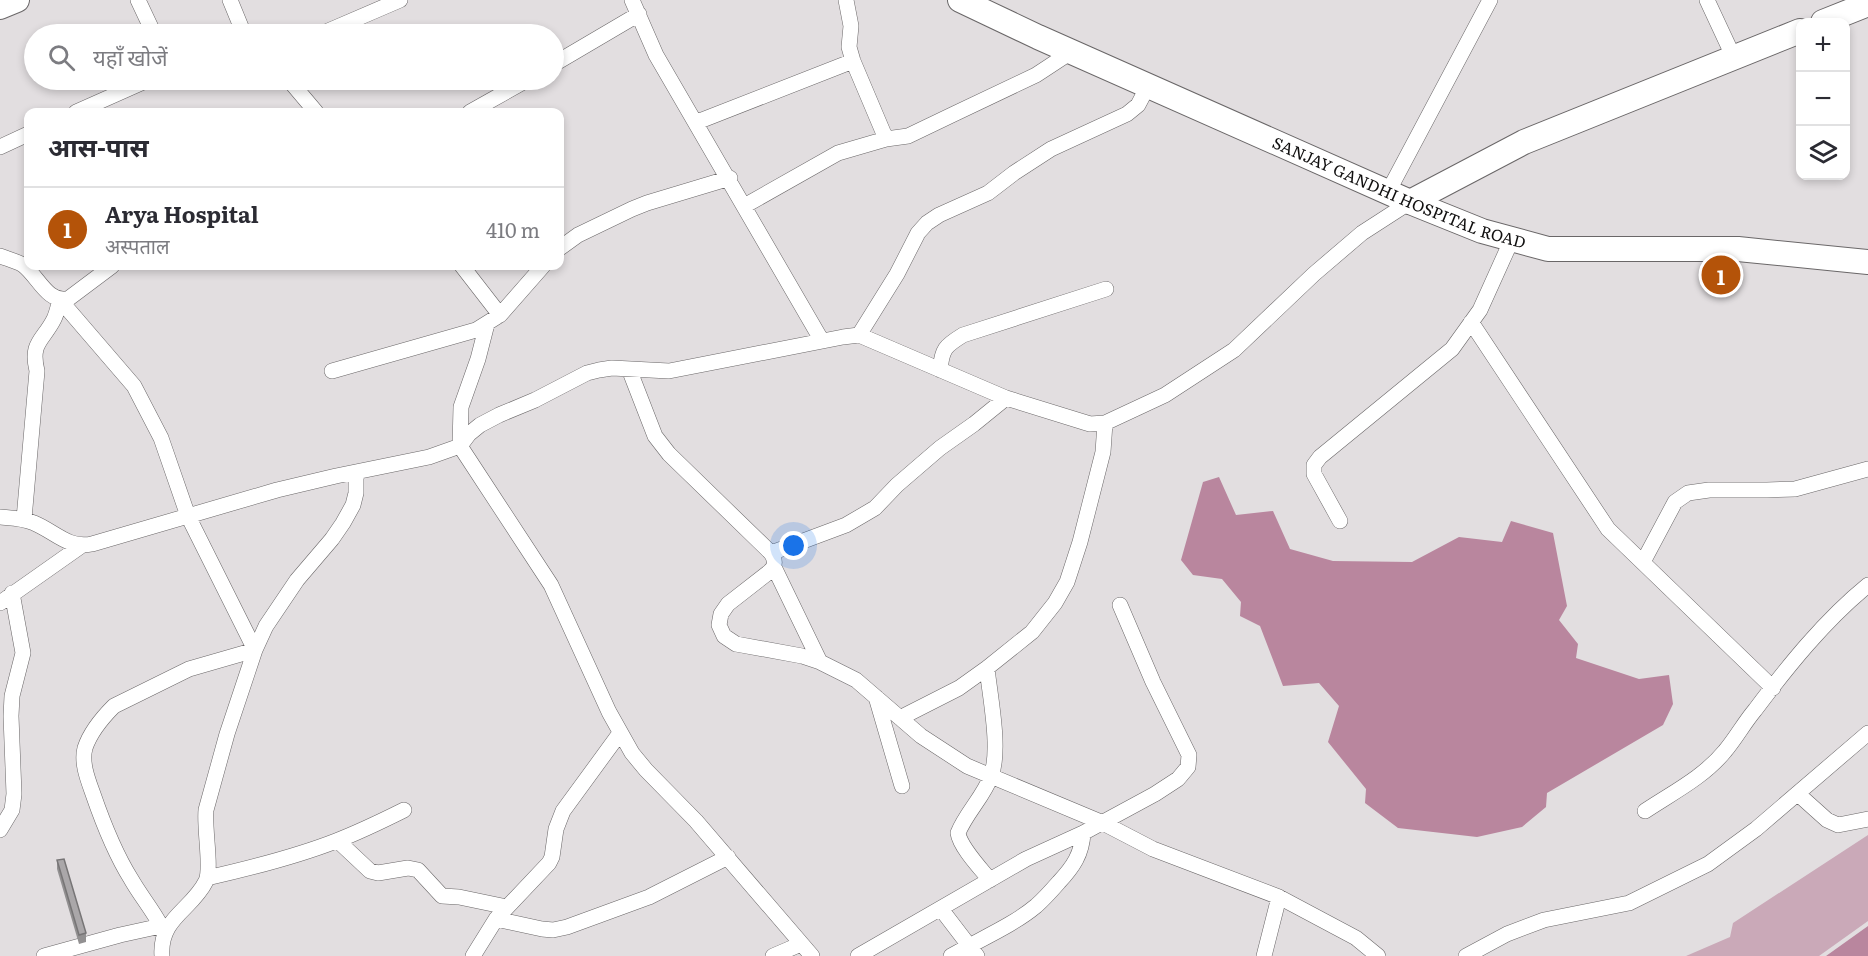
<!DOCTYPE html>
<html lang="hi">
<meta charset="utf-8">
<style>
:root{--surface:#fff;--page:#f7f7f7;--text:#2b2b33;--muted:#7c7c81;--line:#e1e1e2;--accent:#b45309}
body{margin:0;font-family:Literata,"Noto Sans Devanagari",serif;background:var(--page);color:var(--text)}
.controls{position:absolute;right:18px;top:18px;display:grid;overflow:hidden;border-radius:12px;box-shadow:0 3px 9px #0003}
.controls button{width:54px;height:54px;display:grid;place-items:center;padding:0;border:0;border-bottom:2px solid var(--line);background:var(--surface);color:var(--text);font:30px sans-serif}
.you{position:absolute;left:794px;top:546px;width:21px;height:21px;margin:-15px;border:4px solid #fff;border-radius:50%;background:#1a73e8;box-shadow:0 0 0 9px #1a73e833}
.badge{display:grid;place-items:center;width:39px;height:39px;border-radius:50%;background:var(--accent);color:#fff;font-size:20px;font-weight:700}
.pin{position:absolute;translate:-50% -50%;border:3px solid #fff;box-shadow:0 2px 6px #0006}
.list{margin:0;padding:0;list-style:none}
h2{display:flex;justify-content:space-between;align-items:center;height:78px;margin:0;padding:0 24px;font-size:26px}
h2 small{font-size:20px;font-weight:400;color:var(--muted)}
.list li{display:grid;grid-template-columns:39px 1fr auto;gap:18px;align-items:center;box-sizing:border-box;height:84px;padding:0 24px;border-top:2px solid var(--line)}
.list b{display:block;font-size:22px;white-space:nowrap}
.list p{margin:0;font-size:20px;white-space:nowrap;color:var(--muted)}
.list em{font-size:20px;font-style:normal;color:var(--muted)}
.icon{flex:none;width:33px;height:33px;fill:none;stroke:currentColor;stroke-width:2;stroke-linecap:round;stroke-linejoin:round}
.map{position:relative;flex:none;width:1868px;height:956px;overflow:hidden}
.search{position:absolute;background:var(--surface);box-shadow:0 3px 9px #0003;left:24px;top:24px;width:540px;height:66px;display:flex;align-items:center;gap:15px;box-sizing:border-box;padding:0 21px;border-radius:33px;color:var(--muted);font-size:22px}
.panel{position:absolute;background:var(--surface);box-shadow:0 3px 9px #0003;left:24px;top:108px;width:540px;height:162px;border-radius:12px}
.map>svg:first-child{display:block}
.green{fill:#caa9b8}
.water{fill:#b9869e}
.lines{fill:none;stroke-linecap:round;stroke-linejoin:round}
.minor-casing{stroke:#6a6768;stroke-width:16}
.primary-casing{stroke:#6a6768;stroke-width:26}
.minor{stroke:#fff;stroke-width:15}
.primary{stroke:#fff;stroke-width:24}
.wall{fill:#929091}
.building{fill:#aaa7a9;stroke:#777576;stroke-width:1.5}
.labels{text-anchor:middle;stroke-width:4.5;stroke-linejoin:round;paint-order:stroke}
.street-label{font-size:16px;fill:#100f0f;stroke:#fff}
</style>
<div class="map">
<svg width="1868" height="956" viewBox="0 0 1868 956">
<rect width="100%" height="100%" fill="#e2dee0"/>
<!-- green -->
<path class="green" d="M1868,835v86l-49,35h-133l44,-19 3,-14z"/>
<!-- water -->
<path class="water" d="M1219,477l17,38 37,-4 17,38 43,12 79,1 47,-25 43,5 9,-21 42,12 14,73 -8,14 19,24 -2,14 63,21 30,-4 4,29 -10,21 -116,68 -1,14 -24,20 -45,10 -79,-9 -33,-25 1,-14 -38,-47 11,-36 -20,-23 -36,3 -23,-60 -20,-10 1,-14 -19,-23 -29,-4 -12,-15 22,-78z
M1868,926v30h-42z"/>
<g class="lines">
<defs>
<path id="minor" d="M138,0l16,34
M230,0l14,34
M632,0l24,55 166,286
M1707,0l27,58
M321,34l79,-34
M554,64l85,-50
M289,80l27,32
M76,112l72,-32
M470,112l57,-32
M697,122l156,-61
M886,139l22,-3 48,-23 80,-38 35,-23
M0,147l28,-13
M1388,192l102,-192
M746,205l92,-52 48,-14 -33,-78 -4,-14 2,-21 -5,-26
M560,248l18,-13 54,-26 15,-6 83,-25
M0,256c8,3 16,5 23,9 15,11 24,38 45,34l44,-33
M462,266l38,49
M1471,322l137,207 165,159
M487,324l-9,35 -17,48 -1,39 91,139 58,127 23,41 14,17 50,51 116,135
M859,335l38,-61 21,-41 9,-10 12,-8 49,-22 26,-20 37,-24 76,-35 11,-9 10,-19
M629,369l26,67 14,18 102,99c5,8 5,13 -2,19l-41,32 -7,10 -2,11 5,11 12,8 66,12 18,6 36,18 65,56 46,30 136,57 50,26 126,48 77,41 22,18
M940,370c2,-21 5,-24 23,-35l143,-46
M332,371l144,-41 24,-15 43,-49
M0,517c11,1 23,1 34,6 20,8 34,26 58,21l185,-54 59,-14 93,-19 31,-11 9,-12 11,-9 19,-10 36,-15 52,-27 12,-3 13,-2 57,3 174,-34 16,-2 147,63 84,26 15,-1 60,-28 69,-45 80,-76 48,-41 48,-31
M24,519l13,-148c-7,-29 6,-30 17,-52 3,-6 4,-13 6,-19l74,86 27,52 27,78 67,134 -66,19 -75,37c-11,11 -24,27 -29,42 -4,15 3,32 8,46 10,29 21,58 38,85 9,16 21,30 30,47
M1340,521l-26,-47v-9l6,-8 132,-108 28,-39 32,-71
M771,553l75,-28 29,-17 22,-23 43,-37 34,-24 32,-26
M1643,562l32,-60 13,-9 21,-3h58l28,-1 73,-20
M774,567l46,95
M0,603l81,-57
M987,668c3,29 14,82 4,108 -7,20 -25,37 -33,57 2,14 23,36 32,47
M876,697l26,89
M900,718l59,-30 28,-20 45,-36 23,-29 12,-21 13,-40 23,-90 2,-29
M1798,794l29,26 11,5 30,-6
M1645,811c27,-18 59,-34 80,-60 11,-13 19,-28 30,-41 33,-44 70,-90 113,-125
M0,830l12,-20 2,-16 -3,-78 1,-20 11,-43 -11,-60
M338,841l32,30 8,2 30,-5 10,2 24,26 17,1 48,10
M207,878c44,-10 88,-21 129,-37 23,-9 46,-20 68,-31
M941,909l36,47
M496,919l46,10 11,1 14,-3 82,-30 79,-40
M44,956l76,-21 41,-9h7
M162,956c-3,-38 30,-46 44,-75 6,-13 -2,-52 0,-71l21,-76 28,-84 11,-24 31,-46 35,-41 11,-16 10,-18 3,-12v-21
M473,956l23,-37 53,-56 3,-6 4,-28 7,-18 57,-78
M773,956l28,-12
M858,956l168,-97 57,-26 72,-39 23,-15 10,-12 1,-12 -36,-73 -33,-77
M951,956c27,-16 61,-30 85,-50 8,-7 16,-16 23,-24 14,-15 23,-28 24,-49
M1264,956l15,-59
M1466,956l41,-22 37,-14 85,-17 79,-39 48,-35 112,-96"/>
<g id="primary">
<path id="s1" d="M960,0l78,37 372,165 72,29 66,18h190l130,13"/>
<path d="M0,7l17,-7"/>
<path d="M1823,22l45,-18"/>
<path d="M1410,202l114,-60 276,-111"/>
</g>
</defs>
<!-- minor casing -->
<use href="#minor" class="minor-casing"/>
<!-- primary casing -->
<use href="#primary" class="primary-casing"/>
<!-- minor -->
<use href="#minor" class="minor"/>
<!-- primary -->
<use href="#primary" class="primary"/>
</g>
<!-- wall -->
<path class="wall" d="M57,860l29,73v9l-7,2 -22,-75z"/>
<!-- building -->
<path class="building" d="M64,859l22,74 -7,2 -22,-75z"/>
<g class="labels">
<!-- street labels -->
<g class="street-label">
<text dy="6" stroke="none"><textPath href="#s1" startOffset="480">SANJAY GANDHI HOSPITAL ROAD</textPath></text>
</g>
</g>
</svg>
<div class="controls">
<button>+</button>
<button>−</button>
<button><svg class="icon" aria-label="layers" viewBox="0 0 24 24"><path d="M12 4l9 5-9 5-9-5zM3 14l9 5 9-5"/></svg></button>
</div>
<div class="you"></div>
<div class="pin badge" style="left:1721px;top:275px">1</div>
<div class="search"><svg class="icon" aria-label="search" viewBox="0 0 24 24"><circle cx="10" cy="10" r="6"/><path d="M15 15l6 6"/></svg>यहाँ खोजें</div>
<section class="panel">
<h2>आस-पास<small></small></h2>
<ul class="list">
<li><span class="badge">1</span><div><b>Arya Hospital</b><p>अस्पताल</p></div><em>410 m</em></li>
</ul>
</section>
</div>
